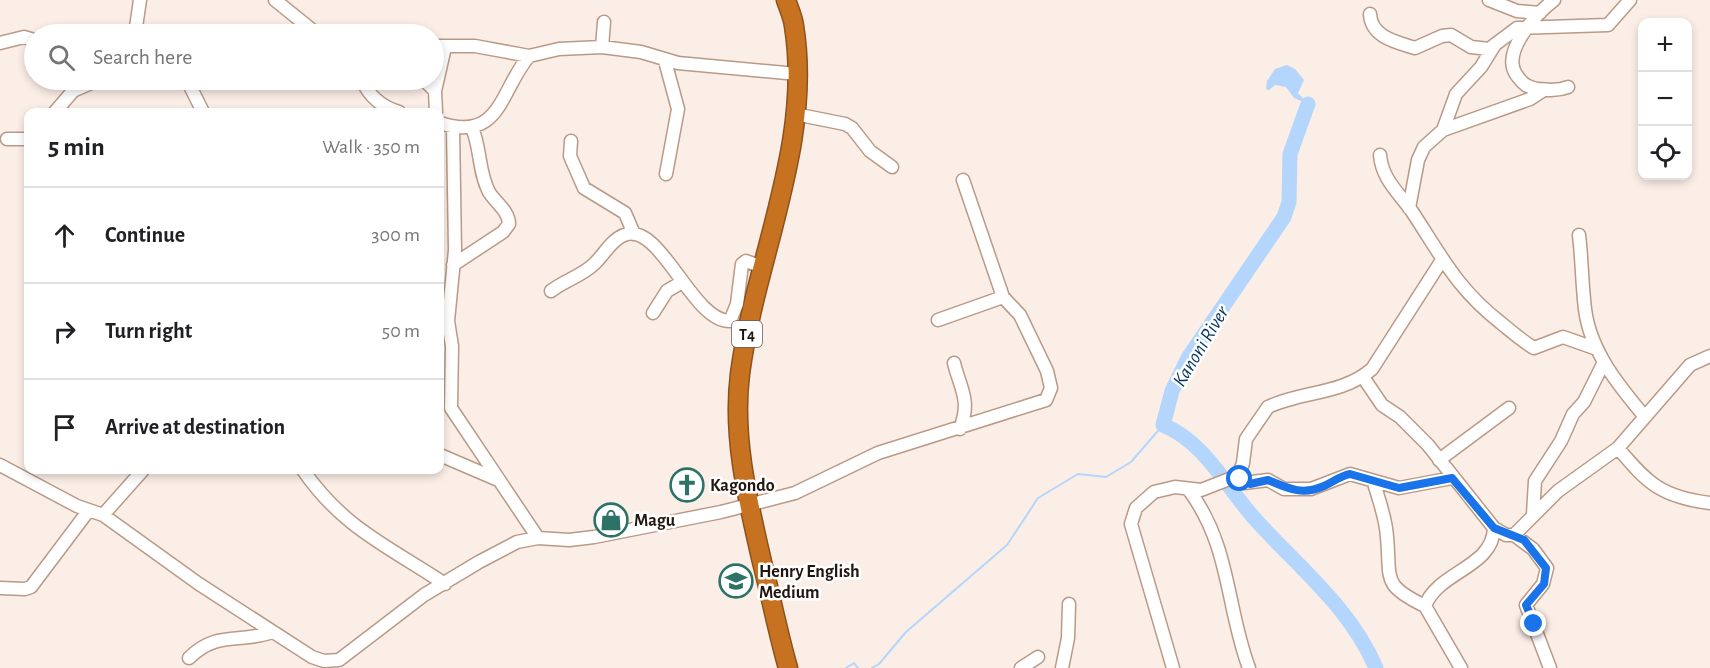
<!DOCTYPE html>
<meta charset="utf-8">
<style>
:root{--surface:#fff;--page:#f2f2f2;--text:#202124;--muted:#757577;--line:#e0e0e0}
body{margin:0;font-family:"Alegreya Sans",sans-serif;background:var(--page);color:var(--text)}
.controls{position:absolute;right:18px;top:18px;display:grid;overflow:hidden;border-radius:12px;box-shadow:0 3px 9px #0003}
.controls button{width:54px;height:54px;display:grid;place-items:center;padding:0;border:0;border-bottom:2px solid var(--line);background:var(--surface);color:var(--text);font:30px sans-serif}
.stop{position:absolute;width:18px;height:18px;margin:-14px;border:4px solid #1a73e8;border-radius:50%;background:#fff}
.stop.end{background:#1a73e8;border-color:#fff;box-shadow:0 2px 6px #0008}
.list{margin:0;padding:0;list-style:none}
h2{display:flex;justify-content:space-between;align-items:center;height:78px;margin:0;padding:0 24px;font-size:26px}
h2 small{font-size:20px;font-weight:400;color:var(--muted)}
.list li{display:grid;grid-template-columns:39px 1fr auto;gap:18px;align-items:center;box-sizing:border-box;height:96px;padding:0 24px;border-top:2px solid var(--line)}
.list b{display:block;font-size:22px;white-space:nowrap}
.list em{font-size:20px;font-style:normal;color:var(--muted)}
.icon{flex:none;width:33px;height:33px;fill:none;stroke:currentColor;stroke-width:2;stroke-linecap:round;stroke-linejoin:round}
.map{position:relative;flex:none;width:1710px;height:668px;overflow:hidden}
.search{position:absolute;background:var(--surface);box-shadow:0 3px 9px #0003;left:24px;top:24px;width:420px;height:66px;display:flex;align-items:center;gap:15px;box-sizing:border-box;padding:0 21px;border-radius:33px;color:var(--muted);font-size:22px}
.panel{position:absolute;background:var(--surface);box-shadow:0 3px 9px #0003;left:24px;top:108px;width:420px;height:366px;border-radius:12px}
.map>svg:first-child{display:block}
.water{fill:#b4d6fc}
.lines{fill:none;stroke-linecap:round;stroke-linejoin:round}
.stream{stroke:#b4d6fc;stroke-width:2}
.river{stroke:#b4d6fc;stroke-width:15}
.minor-casing{stroke:#b99a87;stroke-width:15}
.highway-casing{stroke:#8d521b;stroke-width:21}
.minor{stroke:#fff;stroke-width:12}
.highway{stroke:#c67221;stroke-width:18}
.route{stroke:#1a73e8;stroke-width:8}
.labels{text-anchor:middle;stroke-width:5;stroke-linejoin:round;paint-order:stroke}
.shield{fill:#fff;stroke:#645d58;stroke-width:1.5}
.shield-label{font-size:16px;font-weight:bold;fill:#221710}
.poi-label{font-size:18px;font-weight:bold;fill:#221710;stroke:#fff;text-anchor:start}
.water-label{font-size:20px;font-style:italic;fill:#04345e;stroke:#fff}
</style>
<div class="map">
<svg width="1710" height="668" viewBox="0 0 1710 668">
<rect width="100%" height="100%" fill="#fbeee6"/>
<!-- water -->
<path class="water" d="M1287,65l8,4 9,11 -6,13 10,11 -14,-6 -8,-11 -11,-2 -6,5 -3,-1 1,-8 8,-12z"/>
<g class="lines">
<!-- stream -->
<path class="stream" d="M846,668l8,-5 4,5
M872,668l7,-4 27,-32 101,-87 31,-47 40,-24 28,3 25,-15 32,-37"/>
<!-- river -->
<path class="river" d="M1308,104l-18,50 -1,48 -5,15 -96,141 -16,33 -9,34c42,17 63,62 92,94 43,48 95,88 121,149"/>
<defs>
<path id="minor" d="M275,0l42,34
M1489,0l28,11 23,2
M1554,0c-17,13 -56,54 -36,77 5,7 9,10 19,12 11,1 21,2 31,-2
M1370,14c1,23 26,28 45,34l27,-12 9,-1 20,12 18,2 28,-21 91,-3 22,-25
M135,34l5,-34
M0,43l24,-6 10,3
M434,46h41l54,10 30,-7 43,-2 39,5 37,11 119,11
M602,47l2,-25
M665,61l13,48 -12,65
M187,80l16,32
M362,80c7,16 20,27 37,32
M424,80l11,11
M73,91l25,-11
M55,112l18,-21 -5,-11
M436,112l-1,-21 10,-44
M795,114l50,10 7,4 18,23 22,16
M440,123c61,20 60,-33 89,-67
M453,128l2,122 -7,71 4,25 -1,62 87,130
M1443,130l87,-31 14,-9
M7,139h21
M571,141l-1,15 14,32 41,25 9,21
M1380,155c2,24 18,37 31,55 30,45 45,78 90,113 11,9 21,18 33,25l29,-11 34,12
M1409,208l9,-48 6,-13 19,-17 13,-36 25,-27 13,-21
M1579,235c3,25 3,50 6,74 5,42 34,77 60,108
M453,265l50,-33 6,-8c0,-13 -14,-22 -20,-32 -11,-21 -8,-44 -17,-64
M551,291c14,-11 31,-15 43,-27 10,-9 17,-24 30,-29 36,-15 68,87 106,86l7,-17 5,-40 4,-3 16,6
M653,313l14,-22 15,-9
M938,320l65,-23
M954,363c7,28 17,37 6,66
M1363,377l19,28 18,12 28,28 66,83 12,7h8
M1618,448c30,36 44,49 92,55
M440,455l56,24
M1439,460l70,-52
M0,465l77,41 26,9 96,69 113,73 12,4 15,-1 85,-65 55,-33 38,-20 21,-4 31,2 25,-3 127,-25 74,-19 83,-40 168,-53 5,-12 -4,-17 -27,-56 -17,-18 -40,-117
M303,470c40,58 85,76 142,114
M1236,475l8,8 24,-3 16,9h27l39,-15 49,14 53,-10
M1374,483c5,18 12,35 13,54 4,42 -6,48 38,69
M1189,490c42,57 37,117 60,178
M1533,514l2,-33 26,-40 12,-27 11,-12 20,-40
M103,515l40,-45
M0,588l25,1 6,-2 58,-77
M189,658c28,-28 50,-14 83,-26
M1021,668l17,-11
M1062,668l6,-30 1,-34
M1173,668l-42,-144 5,-16 18,-16 21,-5 26,3 31,-12 8,-7 3,-8 3,-24 22,-32c33,-16 74,-12 104,-38l70,-109
M1461,668l-36,-62c13,-35 68,-38 69,-78
M1550,668l-24,-63 17,-21 4,-16 -14,-19 -19,-14 44,-44 60,-43 72,-83 20,-9"/>
<path id="highway" d="M786,0c3,9 7,17 8,26 19,118 -39,232 -54,348 -8,63 8,127 22,188 9,35 16,71 26,106"/>
</defs>
<!-- minor casing -->
<use href="#minor" class="minor-casing"/>
<!-- highway casing -->
<use href="#highway" class="highway-casing"/>
<!-- minor -->
<use href="#minor" class="minor"/>
<!-- highway -->
<use href="#highway" class="highway"/>
</g>
<g class="lines">
<!-- route -->
<path class="route" d="M1240,479l10,5 18,-4c19,8 34,16 56,6 9,-4 16,-10 26,-12l49,14 53,-10 42,50 30,12 22,28 -2,16 -18,21 8,19"/>
</g>
<!-- icons -->
<defs>
<symbol id="church-ring" viewBox="-11 -11 22 22"><circle r="9.5" fill="#fff" stroke="#2d7267" stroke-width="1.5"/><path d="M-1.2-6h2.4v3.5h3.3v2.4h-3.3V6h-2.4V-.1h-3.3v-2.4h3.3Z" fill="#2d7267"/></symbol>
<symbol id="shop-ring" viewBox="-11 -11 22 22"><circle r="9.5" fill="#fff" stroke="#2d7267" stroke-width="1.5"/><path d="M-5-2.5h2.3a2.7 3.5 0 0 1 5.4 0H5L5.5 6h-11ZM-1.5-2.5h3a1.5 2.3 0 0 0-3 0Z" fill="#2d7267"/></symbol>
<symbol id="school-ring" viewBox="-11 -11 22 22"><circle r="9.5" fill="#fff" stroke="#2d7267" stroke-width="1.5"/><path d="M0-5L7-2L0 1L-7-2ZM-4 1L0 2.5L4 1V4Q0 6-4 4Z" fill="#2d7267"/></symbol>
</defs>
<g fill-rule="evenodd">
<use href="#church-ring" x="668" y="466" width="38" height="38"/>
<use href="#shop-ring" x="592" y="501" width="38" height="38"/>
<use href="#school-ring" x="717" y="562" width="38" height="38"/>
</g>
<g class="labels">
<!-- shield labels -->
<rect class="shield" x="732" y="321" width="30" height="26" rx="4.5"/>
<g class="shield-label">
<text x="747" y="340">T4</text>
</g>
<!-- poi labels -->
<g class="poi-label">
<text x="710" y="491">Kagondo</text>
<text x="634" y="526">Magu</text>
<text x="759" y="577">Henry English<tspan x="759" dy="21">Medium</tspan></text>
</g>
<!-- water labels -->
<g class="water-label">
<text transform="translate(1200 346) rotate(-59)" y="7">Kanoni River</text>
</g>
</g>
</svg>
<div class="controls">
<button>+</button>
<button>−</button>
<button><svg class="icon" aria-label="locate" viewBox="0 0 24 24"><circle cx="12" cy="12" r="6"/><path d="M12 2v4M12 18v4M2 12h4M18 12h4"/></svg></button>
</div>
<div class="stop" style="left:1240px;top:479px"></div>
<div class="stop end" style="left:1534px;top:624px"></div>
<div class="search"><svg class="icon" aria-label="search" viewBox="0 0 24 24"><circle cx="10" cy="10" r="6"/><path d="M15 15l6 6"/></svg>Search here</div>
<section class="panel">
<h2>5 min<small>Walk · 350 m</small></h2>
<ul class="list">
<li><svg class="icon" aria-label="ahead" viewBox="0 0 24 24"><path d="M12 20V5M6 11l6-6 6 6"/></svg><div><b>Continue</b></div><em>300 m</em></li>
<li><svg class="icon" aria-label="right" viewBox="0 0 24 24"><path d="M7 20v-9h11M14 6l5 5-5 5"/></svg><div><b>Turn right</b></div><em>50 m</em></li>
<li><svg class="icon" aria-label="arrive" viewBox="0 0 24 24"><path d="M6 21V4h12l-3 4 3 4H6"/></svg><div><b>Arrive at destination</b></div></li>
</ul>
</section>
</div>
